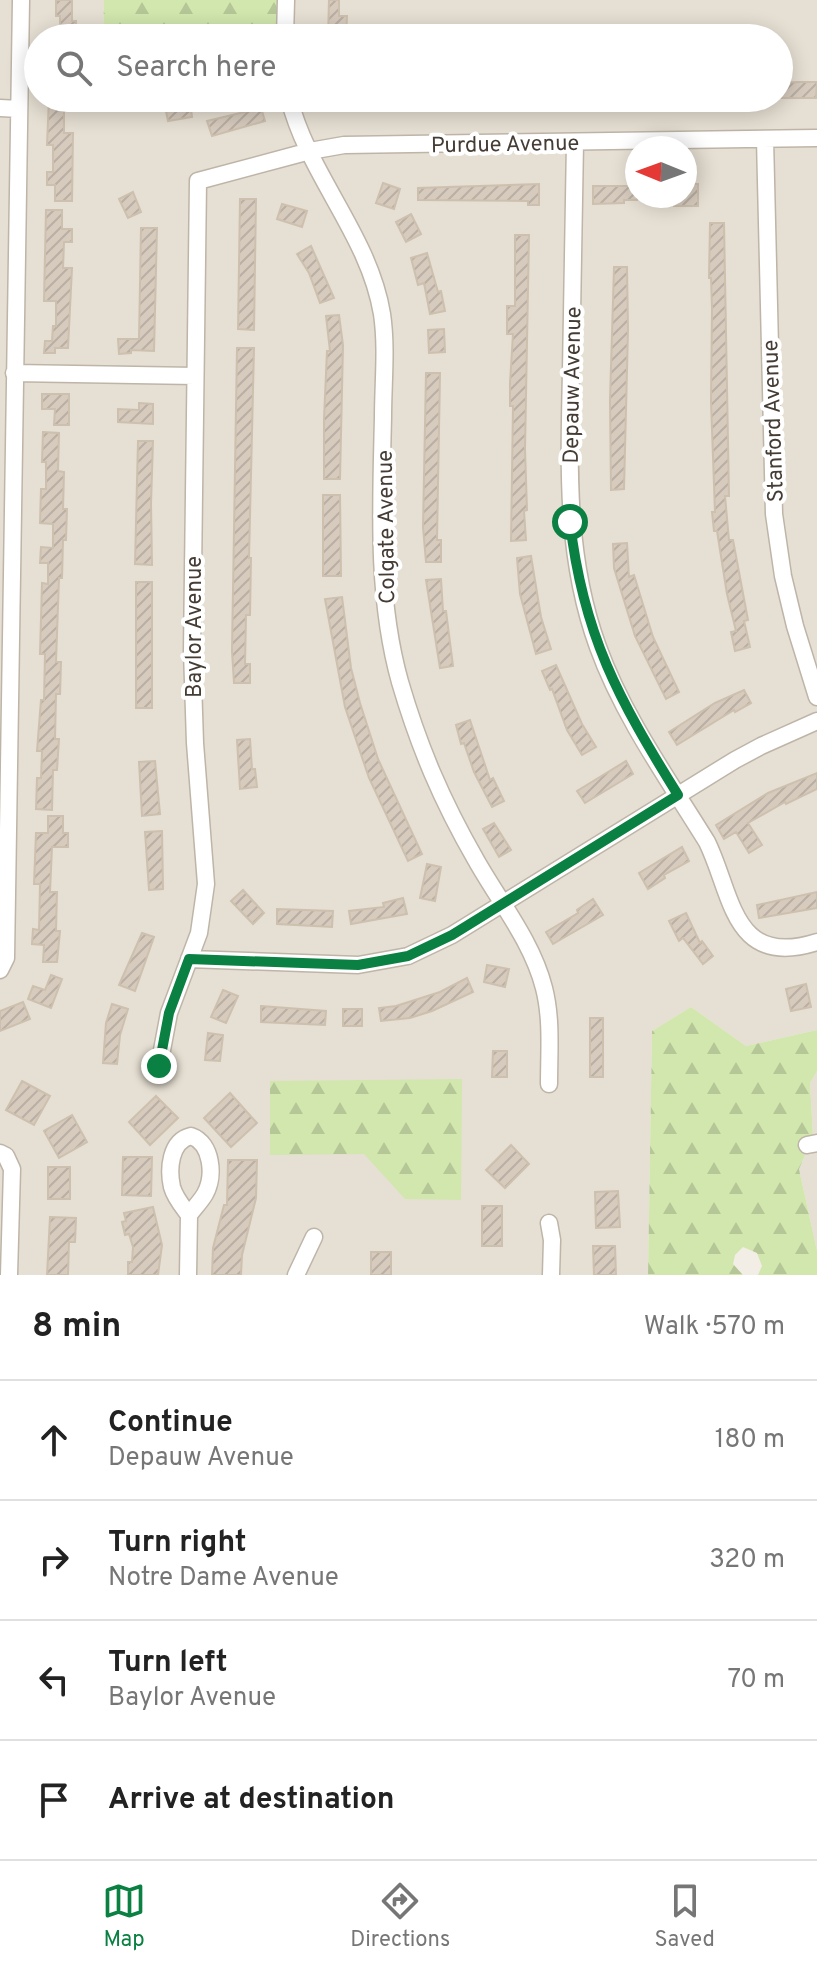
<!DOCTYPE html>
<meta charset="utf-8">
<style>
:root{--surface:#fff;--page:#f6f6f6;--text:#222;--muted:#767676;--line:#e0e0e0;--accent:#0b8043}
body{margin:0;font-family:Overpass,sans-serif;background:var(--page);color:var(--text)}
.compass{position:absolute;left:625px;top:136px;width:72px;height:72px;border-radius:50%;background:var(--surface);box-shadow:0 4px 20px #0003;rotate:271deg}
.stop{position:absolute;width:24px;height:24px;margin:-18px;border:6px solid #0b8043;border-radius:50%;background:#fff}
.stop.end{background:#0b8043;border-color:#fff;box-shadow:0 2px 8px #0008}
.list{margin:0;padding:0;list-style:none}
h2{display:flex;justify-content:space-between;align-items:center;height:104px;margin:0;padding:0 32px;font-size:34px}
h2 small{font-size:26px;font-weight:400;color:var(--muted)}
.list li{display:grid;grid-template-columns:52px 1fr auto;gap:24px;align-items:center;box-sizing:border-box;height:120px;padding:0 32px;border-top:2px solid var(--line)}
.list b{display:block;font-size:30px;white-space:nowrap}
.list p{margin:0;font-size:26px;white-space:nowrap;color:var(--muted)}
.list em{font-size:26px;font-style:normal;color:var(--muted)}
.icon{flex:none;width:44px;height:44px;fill:none;stroke:currentColor;stroke-width:2;stroke-linecap:round;stroke-linejoin:round}
.map{position:relative;flex:none;width:817px;height:1275px;overflow:hidden}
.search{position:absolute;background:var(--surface);box-shadow:0 4px 20px #0003;left:24px;right:24px;top:24px;height:88px;display:flex;align-items:center;gap:20px;box-sizing:border-box;padding:0 28px;border-radius:44px;color:var(--muted);font-size:30px}
.sheet{height:584px;background:var(--surface)}
nav{display:flex;justify-content:space-around;align-items:center;box-sizing:border-box;height:112px;border-top:2px solid var(--line);background:var(--surface);font-size:22px;color:var(--muted)}
nav a{display:grid;justify-items:center;gap:4px}
nav .on{color:var(--accent)}
.map>svg:first-child{display:block}
.residential{fill:#e6dfd3;fill-rule:evenodd}
.forest{fill:url(#forest-firs)}
.building{fill:url(#building-hatch);stroke:#cec0ae;stroke-width:2}
.lines{fill:none;stroke-linecap:round;stroke-linejoin:round}
.minor-casing{stroke:#beb5a8;stroke-width:19}
.minor{stroke:#fff;stroke-width:16}
.route{stroke:#0b8043;stroke-width:10}
.labels{text-anchor:middle;stroke-width:8;stroke-linejoin:round;paint-order:stroke}
.street-label{font-size:22px;fill:#453d35;stroke:#fff}
</style>
<div class="map">
<svg width="817" height="1275" viewBox="0 0 817 1275">
<defs>
<pattern id="forest-firs" width="22" height="20" patternUnits="userSpaceOnUse" patternTransform="scale(2)"><rect width="22" height="20" fill="#d1e7ae"/><path d="M5 1l3.5 6h-7zM16 11l3.5 6h-7z" fill="#b5c796"/></pattern>
<pattern id="building-hatch" width="6" height="6" patternUnits="userSpaceOnUse" patternTransform="scale(2)"><rect width="6" height="6" fill="#d7cbbe"/><path d="M-1 1l2-2M0 6l6-6M5 7l2-2" fill="none" stroke="#baafa4"/></pattern>
</defs>
<rect width="100%" height="100%" fill="#f2ede5"/>
<!-- residential -->
<path class="residential" d="M0,0h104l-1,38h-65v60h741v-60h-494l1,-38h531v1030l-71,16 -55,-39 -39,24 -4,244h-648zM637,148h48v48h-48z
M817,1071v180l-18,-82 14,-32 -3,-54z"/>
<!-- forest -->
<path class="forest" d="M104,0h182l-1,38h-182z
M691,1007l55,39 71,-16v41l-7,12 3,54 -14,32 18,82v24h-59l4,-9 -5,-13 -14,-6 -8,8 -2,9 10,11h-95l4,-244z
M462,1079l-1,121 -56,-1 -41,-45 -94,1v-74z"/>
<!-- building -->
<path class="building" d="M56,0h16v21h4v17h-16v-22h-4z
M329,0h10v16h8l-1,22h-18z
M799,82h18l-1,16h-37v-15z
M49,98h15v35h9l-1,68h-17v-16h-8v-13h6v-27h-6z
M190,101l2,16 -24,4 -3,-15z
M261,108l4,13 -53,15 -5,-15z
M383,183l17,6 -6,20 -18,-6z
M539,184v21h-11v-4l-110,-1v-12z
M685,184h13v22h-24v-10h11z
M593,186h44v14h-13v3l-31,1z
M133,192l8,20 -13,6 -9,-19z
M240,199h16l-2,131 -16,-1z
M282,204l25,7 -5,16 -25,-8z
M46,210h16v19h10v13h-8l-1,26h9l-4,80h-13v5h-11l1,-12h7l1,-15h3v-25h-12z
M411,214l10,20 -15,8 -10,-20z
M710,223h14l5,273h-4l4,44h4l15,80 -4,1 6,26 -15,4 -4,-19 5,-1 -9,-37 -10,-63h-3l-2,-19h3l-4,-110 1,-94 -1,-30h-2z
M141,228h16l-3,123 -23,-1v3l-12,1 -1,-15h21z
M515,235h14l-4,214 2,61 -3,1 2,29 -15,1 2,-135h-3v-23l3,-49h-6v-28h8z
M311,246l23,52 -14,5 -11,-30 -12,-19z
M427,253l11,39 3,-1 4,20 -15,3 -6,-31 -6,2 -7,-27z
M614,267h13l1,63 -4,159 -13,1 -1,-90z
M339,315l4,30 -3,134h-16v-60l3,-68h3l-4,-35z
M444,329l1,23 -16,1 -1,-23z
M237,348h17l-5,210h2l-1,57h-4l-1,49h5v19h-16l-2,-32z
M426,373h14l-3,167h4v22h-15l-3,-35z
M42,394h27v31h-15l1,-16h-13z
M139,403l14,1v20l-35,-2v-13l21,1z
M43,432l16,1 -1,38 6,1 -1,37h4l-1,31h-3l-1,38h-3l-3,84h5l-1,32h-4l-1,45h4l-2,31h-4l-1,40 -16,-1 1,-31h4l1,-27h-5l1,-13 3,-38h3l1,-46h-5l2,-71 6,1v-21h-8l1,-16 12,1v-24l-13,-1 1,-34h5v-27h-4z
M138,441h15l-2,63 1,61 -17,-1z
M323,495h17l1,81h-18z
M627,543l2,34 5,-2 19,62 26,55 -13,7 -31,-63 -21,-68 -1,-24z
M531,556l10,61 10,32 -15,5 -16,-60 -3,-36z
M441,579l2,32h3l7,55 -13,2 -14,-88z
M136,582h16v126h-16z
M342,597l9,71 9,35 18,56 44,95 -14,7 -39,-83 -24,-71 -20,-108z
M556,665l26,59 14,23 -14,8 -15,-25 -15,-41 -2,1 -8,-19z
M744,690l7,13 -16,9 -1,-2 -57,35 -8,-13 46,-29z
M470,720l20,60 3,-2 11,23 -12,6 -18,-35 -10,-29 -3,1 -5,-19z
M250,739l2,30h3l2,18 -17,2 -3,-49z
M155,761l5,53 -18,2 -3,-54z
M626,761l7,13 -48,29 -8,-12z
M817,773v16l-31,15 -1,-2 -37,21 14,22 -13,8 -13,-21 -12,7 -8,-14 52,-32z
M48,816h15v17h5v14h-16l-2,45h7l-1,39h4l-3,31h-14l1,-17 -12,-1 1,-15 6,1 1,-46h-6l2,-51h12z
M494,823l17,27 -12,7 -16,-28z
M162,831l1,58 -14,1 -4,-58z
M682,847l7,14 -25,14 1,3 -17,11 -9,-16z
M427,864l14,3 -6,34 -15,-3z
M243,890l21,23 -11,11 -22,-23z
M817,892v16l-58,10 -2,-13z
M403,898l4,16 -56,10 -2,-13 35,-4 -1,-4z
M593,899l10,16 -50,29 -7,-12 32,-19 -1,-3z
M277,909l56,2 -1,16 -55,-3z
M686,913l14,30 2,-2 11,15 -10,8 -20,-26 -4,3 -10,-20z
M142,933l12,4 -19,54 -16,-6z
M487,965l22,4 -4,18 -21,-5z
M51,975l11,4 -11,29 -23,-9 5,-13 12,4z
M467,978l6,14 -41,19 -22,7 -29,3 -2,-13 17,-2 44,-14z
M806,984l5,23 -20,4 -5,-22z
M223,990l15,6 -12,27 -15,-6z
M23,1002l7,17 -30,12v-20z
M112,1004l16,5 -8,26 -3,29 -14,-1 3,-40z
M261,1006l65,5 -1,14 -64,-3z
M343,1009h19v17h-19z
M590,1018h13v59h-13z
M208,1033l15,2 -3,26 -15,-1z
M493,1051h14v26h-15z
M22,1081l28,15 -16,29 -28,-15z
M230,1093l27,30 -26,24 -27,-29z
M156,1096l22,22 -28,27 -21,-23z
M72,1115l15,27 -28,16 -15,-27z
M511,1145l18,19 -24,24 -19,-18z
M123,1157h29l-1,39 -29,-1z
M228,1160h29l-1,38 -14,57 -1,20h-29l1,-27 11,-43h3z
M48,1167h22v32h-22z
M618,1191l2,36 -24,1 -1,-36z
M482,1206h20v40h-20z
M153,1207l9,38 -4,30h-30v-13h4l1,-15 -4,-13 -4,1 -3,-13 4,-1 -2,-8z
M50,1217l26,1 -1,24h-6l-1,33h-21z
M593,1246h22l1,29h-22z
M371,1252h20v23h-20z"/>
<g class="lines">
<defs>
<path id="minor" d="M285,38l1,-38
M289,98c19,77 80,137 93,216 5,34 1,69 1,103 -2,89 -7,179 17,265 19,65 42,119 76,178 23,41 56,81 68,128 8,31 5,64 5,96
M0,108l19,1
M765,139l9,375 9,62 12,50 22,71
M575,142c-1,76 -3,153 -4,230 -2,93 -6,185 27,275 25,69 70,132 109,195 26,53 25,127 110,100
M14,373l181,3
M189,959l169,6 50,-9 44,-21 283,-175 26,-14 56,-25
M0,970l6,-12 15,-958
M159,1066l10,-53 30,-80 7,-49 -11,-141 -3,-92 6,-470 112,-30 34,-6 473,-7
M191,1136c21,7 24,40 14,58 -4,7 -11,14 -16,21 -6,-8 -14,-17 -17,-28 -4,-18 -2,-46 19,-51z
M807,1145l10,-2
M0,1153l6,3 6,13 -3,106
M549,1223l3,17 -1,35
M188,1275l1,-60
M296,1275l18,-38"/>
</defs>
<!-- minor casing -->
<use href="#minor" class="minor-casing"/>
<!-- minor -->
<use href="#minor" class="minor"/>
</g>
<g class="lines">
<!-- route -->
<path class="route" d="M159,1066l10,-53 20,-54 169,6 50,-9 44,-21 226,-140c-59,-95 -95,-160 -108,-273"/>
</g>
<g class="labels">
<!-- street labels -->
<g class="street-label">
<text transform="translate(505 143) rotate(-1)" y="8">Purdue Avenue</text>
<text transform="translate(571 385) rotate(-89)" y="8">Depauw Avenue</text>
<text transform="translate(772 421) rotate(-92)" y="8">Stanford Avenue</text>
<text transform="translate(385 527) rotate(-91)" y="8">Colgate Avenue</text>
<text transform="translate(193 627) rotate(-90)" y="8">Baylor Avenue</text>
</g>
</g>
</svg>
<svg class="compass" viewBox="-18 -18 36 36"><path d="M0-13l5 13h-10z" fill="#e53935"/><path d="M0 13l5-13h-10z" fill="#767676"/></svg>
<div class="stop" style="left:570px;top:522px"></div>
<div class="stop end" style="left:159px;top:1066px"></div>
<div class="search"><svg class="icon" aria-label="search" viewBox="0 0 24 24"><circle cx="10" cy="10" r="6"/><path d="M15 15l6 6"/></svg>Search here</div>
</div>
<section class="sheet">
<h2>8 min<small>Walk · 570 m</small></h2>
<ul class="list">
<li><svg class="icon" aria-label="ahead" viewBox="0 0 24 24"><path d="M12 20V5M6 11l6-6 6 6"/></svg><div><b>Continue</b><p>Depauw Avenue</p></div><em>180 m</em></li>
<li><svg class="icon" aria-label="right" viewBox="0 0 24 24"><path d="M7 20v-9h11M14 6l5 5-5 5"/></svg><div><b>Turn right</b><p>Notre Dame Avenue</p></div><em>320 m</em></li>
<li><svg class="icon" aria-label="left" viewBox="0 0 24 24"><path d="M17 20v-9H6M10 6l-5 5 5 5"/></svg><div><b>Turn left</b><p>Baylor Avenue</p></div><em>70 m</em></li>
<li><svg class="icon" aria-label="arrive" viewBox="0 0 24 24"><path d="M6 21V4h12l-3 4 3 4H6"/></svg><div><b>Arrive at destination</b></div></li>
</ul>
</section>
<nav>
<a class="on"><svg class="icon" aria-label="map" viewBox="0 0 24 24"><path d="M3 6l6-2 6 2 6-2v14l-6 2-6-2-6 2zM9 4v14M15 6v14"/></svg>Map</a>
<a><svg class="icon" aria-label="directions" viewBox="0 0 24 24"><path d="M12 3l9 9-9 9-9-9zM9 14v-3h6M13 9l2 2-2 2"/></svg>Directions</a>
<a><svg class="icon" aria-label="saved" viewBox="0 0 24 24"><path d="M7 4h10v16l-5-4-5 4z"/></svg>Saved</a>
</nav>
